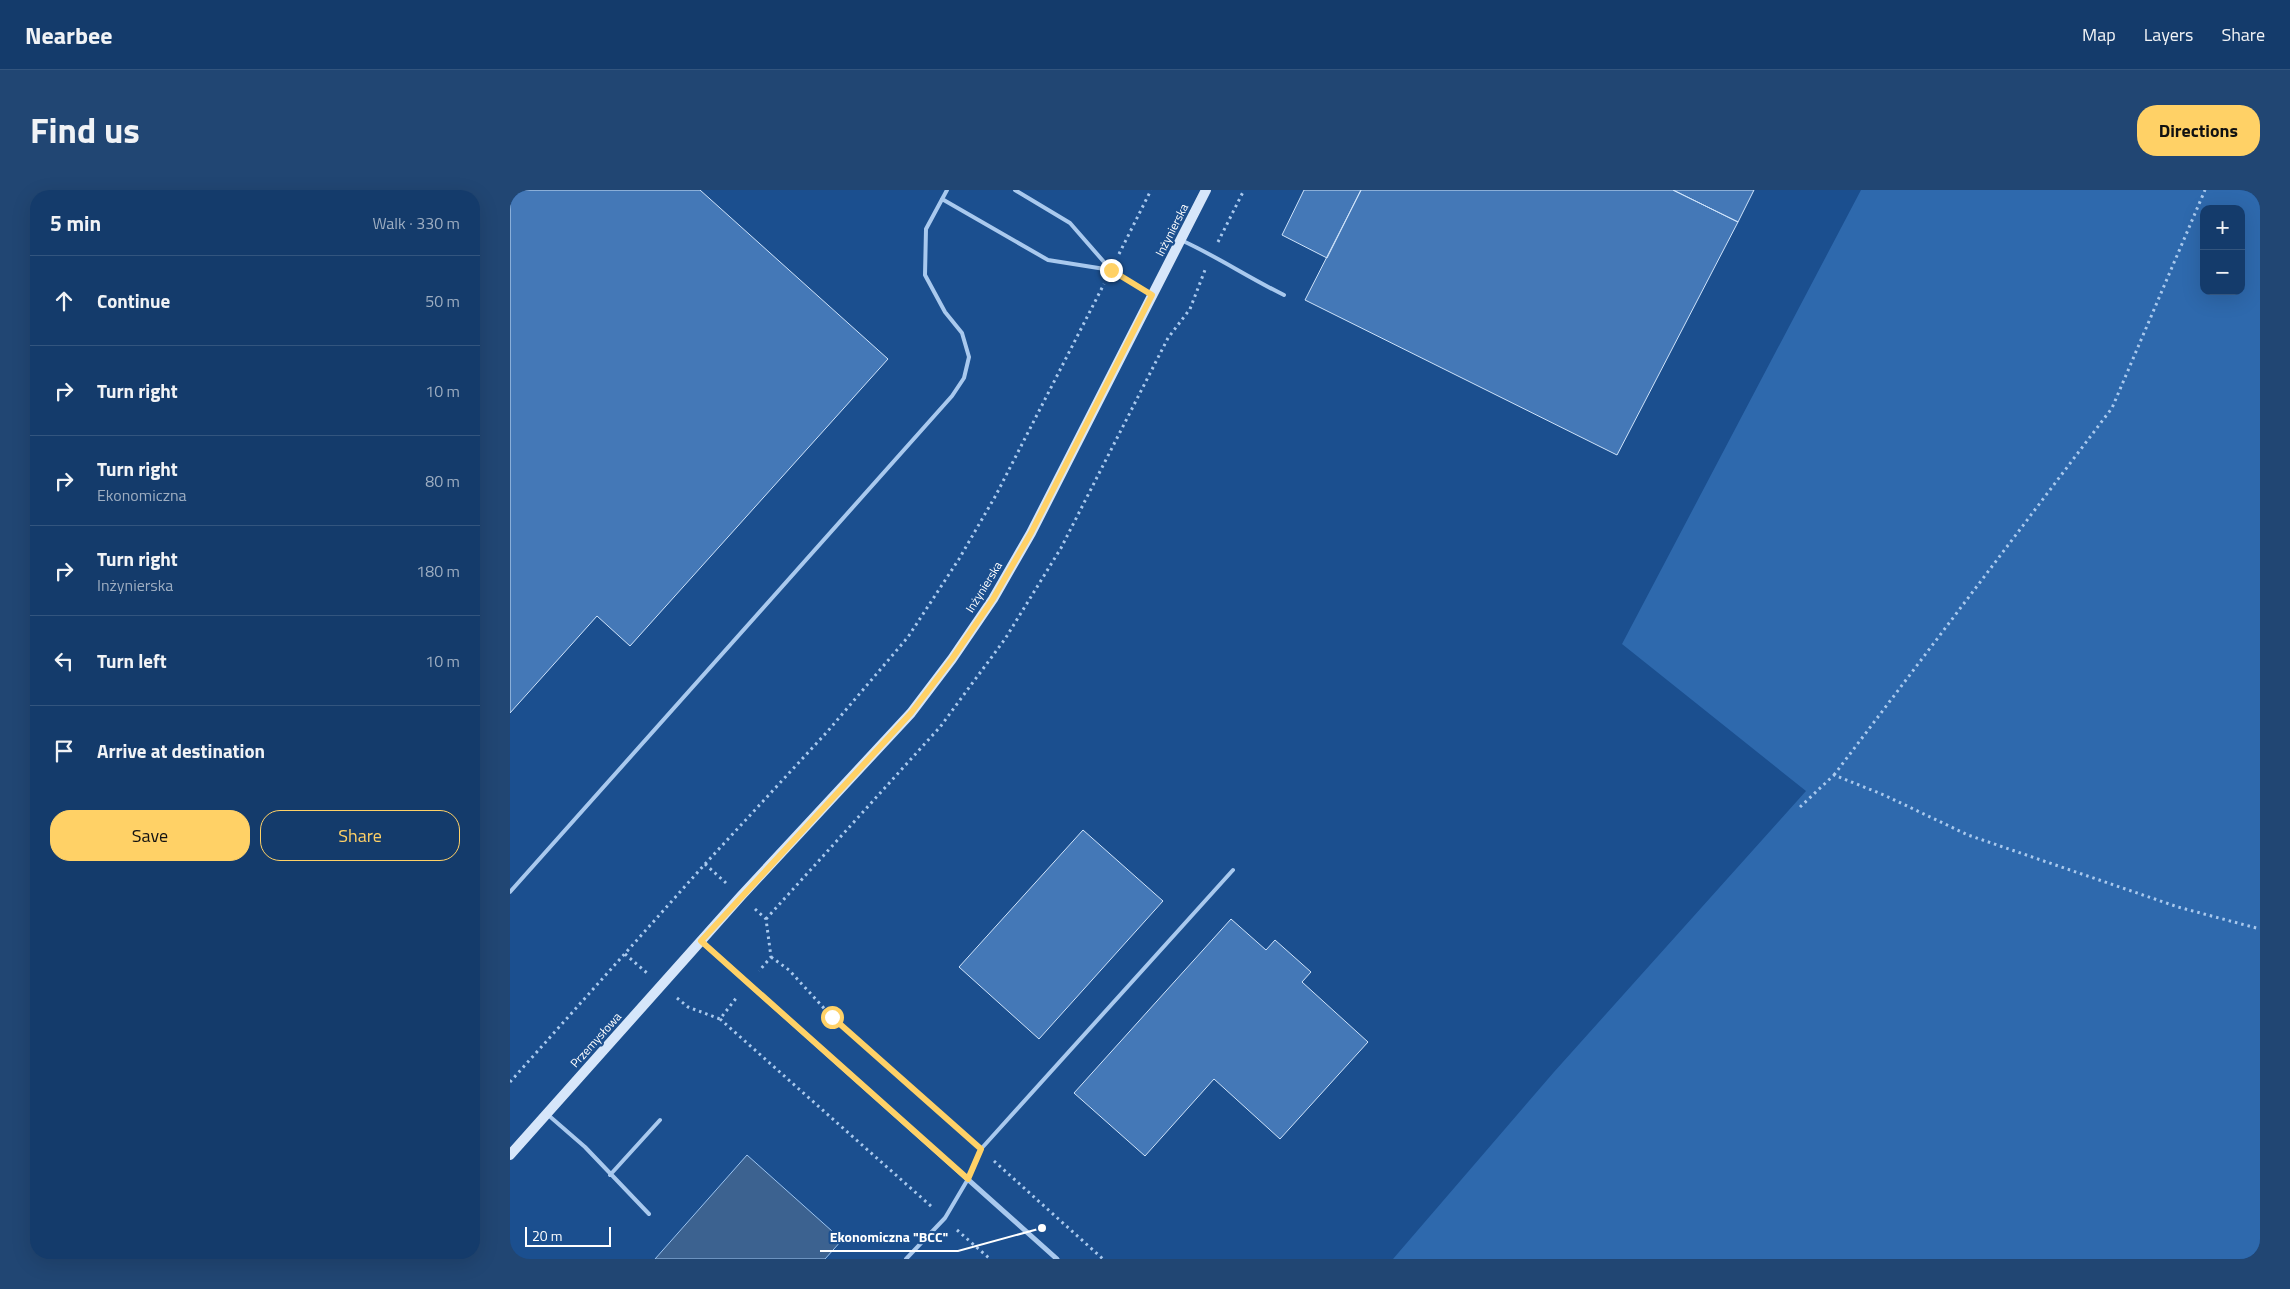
<!DOCTYPE html>
<meta charset="utf-8">
<style>
:root{--surface:#143b6b;--page:#214673;--text:#f1f3f6;--muted:#9dadc1;--line:#33557e;--accent:#ffd166}
body{margin:0;font-family:"Titillium Web",sans-serif;background:var(--page);color:var(--text)}
.controls{position:absolute;right:15px;top:15px;display:grid;overflow:hidden;border-radius:10px;box-shadow:0 5px 20px #0002}
.controls button{width:45px;height:45px;display:grid;place-items:center;padding:0;border:0;border-bottom:1px solid var(--line);background:var(--surface);color:var(--text);font:25px sans-serif}
.scale{position:absolute;left:15px;bottom:12px;width:86px;box-sizing:border-box;padding-left:5px;border:2px solid #fff;border-top:0;font-size:14px;line-height:18px;white-space:nowrap;color:#fff;-webkit-text-stroke:4px #1b4f8f;paint-order:stroke}
.stop{position:absolute;width:15px;height:15px;margin:-11px;border:4px solid #ffd166;border-radius:50%;background:#fff}
.stop.end{background:#ffd166;border-color:#fff;box-shadow:0 1px 5px #0008}
.list{margin:0;padding:0;list-style:none}
h2{display:flex;justify-content:space-between;align-items:center;height:65px;margin:0;padding:0 20px;font-size:21px}
h2 small{font-size:16px;font-weight:400;color:var(--muted)}
.list li{display:grid;grid-template-columns:32px 1fr auto;gap:15px;align-items:center;box-sizing:border-box;height:90px;padding:0 20px;border-top:1px solid var(--line)}
.list b{display:block;font-size:19px;white-space:nowrap}
.list p{margin:0;font-size:16px;white-space:nowrap;color:var(--muted)}
.list em{font-size:16px;font-style:normal;color:var(--muted)}
.actions{display:flex;gap:10px;padding:15px 20px}
.actions a{flex:1;padding:11px 0;border:1px solid var(--accent);border-radius:20px;text-align:center;font-size:18px;color:var(--accent)}
.actions .main{background:var(--accent);color:#111}
.icon{flex:none;width:28px;height:28px;fill:none;stroke:currentColor;stroke-width:2;stroke-linecap:round;stroke-linejoin:round}
.map{position:relative;flex:none;width:1750px;height:1069px;overflow:hidden;border-radius:20px}
header{display:flex;align-items:center;gap:30px;box-sizing:border-box;height:70px;padding:0 25px;background:var(--surface);border-bottom:1px solid var(--line)}
header strong{font-size:24px}
nav{display:flex;gap:28px;margin-inline-start:auto;font-size:18px}
.intro{display:flex;align-items:center;justify-content:space-between;box-sizing:border-box;height:120px;padding:0 30px}
h1{margin:0;font-size:35px}
.button{padding:12px 22px;border-radius:20px;background:var(--accent);color:#111;font-size:18px;font-weight:700}
main{display:flex;gap:30px;padding:0 30px}
aside{flex:1;background:var(--surface);border-radius:20px;box-shadow:0 5px 20px #0002}
.map>svg:first-child{display:block}
.green{fill:#2e69ad;fill-rule:evenodd}
.water{fill:#3c6290;stroke:#9cc4f0}
.building{fill:#4478b7;stroke:#cfe3fa}
.lines{fill:none;stroke-linecap:round;stroke-linejoin:round}
.path{stroke:#a9c9ee;stroke-width:3;stroke-dasharray:2.5 4;stroke-linecap:butt}
.lane{stroke:#a9c9ee;stroke-width:4}
.street{stroke:#a9c9ee;stroke-width:5}
.secondary{stroke:#d6e6fa;stroke-width:10}
.route{stroke:#ffd166;stroke-width:6}
.labels{text-anchor:middle;stroke-width:4.5;stroke-linejoin:round;paint-order:stroke}
.street-label{font-size:12px;fill:#fff;stroke:#1b4f8f}
.leader{fill:none;stroke:#fff;stroke-width:2}
.callout-dot{fill:#fff;stroke:#1b4f8f;stroke-width:2}
.callout-label{font-size:14px;text-anchor:middle;font-weight:bold;fill:#fff;stroke:#1b4f8f;stroke-width:4.5;stroke-linejoin:round;paint-order:stroke}
</style>
<header>
<strong>Nearbee</strong>
<nav><a>Map</a><a>Layers</a><a>Share</a></nav>
</header>
<div class="intro"><h1>Find us</h1><a class="button">Directions</a></div>
<main>
<aside>
<h2>5 min<small>Walk · 330 m</small></h2>
<ul class="list">
<li><svg class="icon" aria-label="ahead" viewBox="0 0 24 24"><path d="M12 20V5M6 11l6-6 6 6"/></svg><div><b>Continue</b></div><em>50 m</em></li>
<li><svg class="icon" aria-label="right" viewBox="0 0 24 24"><path d="M7 20v-9h11M14 6l5 5-5 5"/></svg><div><b>Turn right</b></div><em>10 m</em></li>
<li><svg class="icon" aria-label="right" viewBox="0 0 24 24"><path d="M7 20v-9h11M14 6l5 5-5 5"/></svg><div><b>Turn right</b><p>Ekonomiczna</p></div><em>80 m</em></li>
<li><svg class="icon" aria-label="right" viewBox="0 0 24 24"><path d="M7 20v-9h11M14 6l5 5-5 5"/></svg><div><b>Turn right</b><p>Inżynierska</p></div><em>180 m</em></li>
<li><svg class="icon" aria-label="left" viewBox="0 0 24 24"><path d="M17 20v-9H6M10 6l-5 5 5 5"/></svg><div><b>Turn left</b></div><em>10 m</em></li>
<li><svg class="icon" aria-label="arrive" viewBox="0 0 24 24"><path d="M6 21V4h12l-3 4 3 4H6"/></svg><div><b>Arrive at destination</b></div></li>
</ul>
<div class="actions"><a class="main">Save</a><a>Share</a></div>
</aside>
<div class="map">
<svg width="1750" height="1069" viewBox="0 0 1750 1069">
<rect width="100%" height="100%" fill="#1b4f8f"/>
<!-- green -->
<path class="green" d="M1351,0h399v1069h-867l161,-187 252,-281 -184,-147zM1694,19h37v82h-37z"/>
<!-- water -->
<path class="water" d="M237,965l95,85 -17,19h-170z"/>
<!-- building -->
<path class="building" d="M0,0h190l188,169 -258,287 -33,-30 -87,97z
M794,0h57l-34,68 -45,-23z
M851,0h312l65,32 -121,233 -312,-155z
M1163,0h81l-16,32z
M573,640l80,71 -124,138 -80,-72z
M721,729l35,31 9,-10 36,32 -9,10 66,60 -88,97 -66,-60 -69,77 -71,-63z"/>
<g class="lines">
<!-- path -->
<path class="path" d="M708,52l26,-52
M609,64l32,-64
M1324,585l278,-367 93,-218
M1290,617l34,-32 50,20 84,40 210,72 82,22
M195,674l21,19
M245,719l11,10 5,38 -12,14
M256,729l174,-192 65,-88 56,-91 107,-210 22,-29 15,-39
M115,764l22,19
M261,767l18,13 43,47 137,121
M167,808l11,9 32,12 17,-22
M210,829l212,188
M0,892l195,-218 122,-132 81,-95 51,-78 37,-64 108,-211
M484,971l109,98
M447,1040l33,29"/>
<!-- lane -->
<path class="lane" d="M505,0l55,33 41,47 39,24
M432,9l106,61 63,10
M673,51c35,16 66,37 101,54
M0,702l442,-496 12,-18 5,-21 -7,-24 -17,-21 -20,-37 1,-46 21,-39
M37,924l38,33 64,67
M100,985l50,-55
M396,1069l39,-41 23,-39 13,-30 252,-279"/>
<!-- street -->
<path class="street" d="M191,751l356,318"/>
<!-- secondary -->
<path class="secondary" d="M0,965l231,-259 170,-183 41,-54 41,-60 38,-66 175,-343"/>
</g>
<g class="lines">
<!-- route -->
<path class="route" d="M322,827l149,132 -13,30 -267,-238 210,-228 41,-54 41,-60 38,-66 121,-238 -41,-25"/>
</g>
<g class="labels">
<!-- street labels -->
<g class="street-label">
<text transform="translate(662 40) rotate(-63)" y="4">Inżynierska</text>
<text transform="translate(474 397) rotate(-58)" y="4">Inżynierska</text>
<text transform="translate(86 850) rotate(-48)" y="4">Przemysłowa</text>
</g>
</g>
<!-- callouts -->
<path class="leader" d="M532 1038L448 1061H310"/>
<circle class="callout-dot" cx="532" cy="1038" r="5"/>
<g class="callout-label">
<text x="379" y="1052">Ekonomiczna "BCC"</text>
</g>
</svg>
<div class="controls">
<button>+</button>
<button>−</button>
</div>
<div class="scale">20 m</div>
<div class="stop" style="left:322px;top:827px"></div>
<div class="stop end" style="left:601px;top:80px"></div>
</div>
</main>
